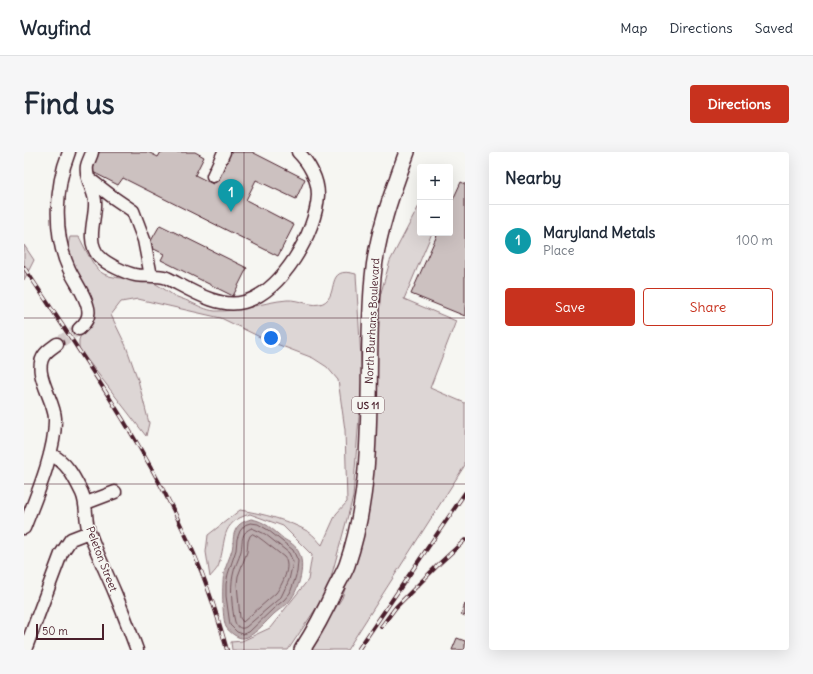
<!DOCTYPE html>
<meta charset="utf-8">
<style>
:root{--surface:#fff;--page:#f6f6f7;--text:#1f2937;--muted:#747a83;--line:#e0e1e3;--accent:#c8321e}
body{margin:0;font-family:Delius,sans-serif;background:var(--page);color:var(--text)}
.controls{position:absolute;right:12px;top:12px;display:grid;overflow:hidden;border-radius:4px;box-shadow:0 4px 16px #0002}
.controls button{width:36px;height:36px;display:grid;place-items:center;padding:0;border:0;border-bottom:1px solid var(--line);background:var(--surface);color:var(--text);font:20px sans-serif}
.scale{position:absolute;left:12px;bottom:10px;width:68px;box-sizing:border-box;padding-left:4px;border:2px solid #4a1f2b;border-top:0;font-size:11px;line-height:14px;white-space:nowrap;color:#4a1f2b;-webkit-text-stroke:3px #f6f6f2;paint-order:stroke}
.you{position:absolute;left:247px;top:186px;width:14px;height:14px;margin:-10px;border:3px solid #fff;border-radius:50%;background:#1a73e8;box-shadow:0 0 0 6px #1a73e833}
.badge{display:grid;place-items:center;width:26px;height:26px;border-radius:50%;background:var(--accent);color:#fff;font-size:13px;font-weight:700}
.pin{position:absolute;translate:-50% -33px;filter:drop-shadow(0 1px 2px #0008)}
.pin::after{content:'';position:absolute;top:21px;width:14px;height:12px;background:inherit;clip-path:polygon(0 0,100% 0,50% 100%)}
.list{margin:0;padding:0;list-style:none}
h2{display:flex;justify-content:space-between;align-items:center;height:52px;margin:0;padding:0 16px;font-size:17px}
h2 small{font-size:13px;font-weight:400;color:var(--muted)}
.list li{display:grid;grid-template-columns:26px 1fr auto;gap:12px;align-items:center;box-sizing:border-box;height:72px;padding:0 16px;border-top:1px solid var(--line)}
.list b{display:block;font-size:15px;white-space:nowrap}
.list p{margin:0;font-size:13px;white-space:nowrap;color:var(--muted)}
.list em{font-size:13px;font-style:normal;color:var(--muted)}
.actions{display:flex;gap:8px;padding:12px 16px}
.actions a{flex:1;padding:9px 0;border:1px solid var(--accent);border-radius:4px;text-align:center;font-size:14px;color:var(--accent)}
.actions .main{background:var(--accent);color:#fff}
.map{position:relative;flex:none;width:441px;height:498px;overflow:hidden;border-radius:4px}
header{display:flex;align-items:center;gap:24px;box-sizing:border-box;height:56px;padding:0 20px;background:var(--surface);border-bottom:1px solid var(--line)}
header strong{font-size:19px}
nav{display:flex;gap:22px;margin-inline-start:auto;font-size:14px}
.intro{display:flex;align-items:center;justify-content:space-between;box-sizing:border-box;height:96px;padding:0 24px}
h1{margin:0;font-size:28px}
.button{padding:10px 18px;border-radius:4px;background:var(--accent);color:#fff;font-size:14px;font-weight:700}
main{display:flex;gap:24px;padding:0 24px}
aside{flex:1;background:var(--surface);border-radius:4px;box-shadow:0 4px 16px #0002}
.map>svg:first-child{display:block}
.green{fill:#ddd6d5;stroke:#947a80}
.water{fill:#bbadae;stroke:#8e747a}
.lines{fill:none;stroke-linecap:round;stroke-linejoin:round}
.shore{stroke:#77585f;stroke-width:1}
.building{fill:#ccc1c0;stroke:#4a1f2b}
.minor-tunnel{stroke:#d4cbca;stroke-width:12;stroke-dasharray:12 6;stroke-linecap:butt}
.minor-casing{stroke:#4a1f2b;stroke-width:15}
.major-casing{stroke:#4a1f2b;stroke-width:18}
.minor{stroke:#f6f6f2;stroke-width:12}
.major{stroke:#f6f6f2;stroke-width:15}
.rail-casing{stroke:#4a1f2b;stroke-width:4}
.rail{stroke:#f6f6f2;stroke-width:2.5;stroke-dasharray:8;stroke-linecap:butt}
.grid{fill:none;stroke:#4a1f2b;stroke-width:1;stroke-opacity:0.55}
.labels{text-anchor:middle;stroke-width:3;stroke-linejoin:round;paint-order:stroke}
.shield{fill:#f6f6f2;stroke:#7e6067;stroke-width:1}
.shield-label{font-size:10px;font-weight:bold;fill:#4a1f2b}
.street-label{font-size:11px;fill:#4a1f2b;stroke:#f6f6f2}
</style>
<header>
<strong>Wayfind</strong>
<nav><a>Map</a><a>Directions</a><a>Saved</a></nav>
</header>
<div class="intro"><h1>Find us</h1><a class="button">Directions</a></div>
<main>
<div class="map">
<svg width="441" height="498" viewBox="0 0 441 498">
<rect width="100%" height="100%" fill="#f6f6f2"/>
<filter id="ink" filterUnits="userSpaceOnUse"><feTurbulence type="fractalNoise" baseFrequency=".025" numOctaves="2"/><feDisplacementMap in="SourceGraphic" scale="8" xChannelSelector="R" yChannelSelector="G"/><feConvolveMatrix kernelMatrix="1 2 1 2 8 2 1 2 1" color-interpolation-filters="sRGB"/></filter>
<g filter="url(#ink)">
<!-- green -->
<path class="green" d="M396,52v29h12l-28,66 52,22 -26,67 35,15v62l-118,185h-39l34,-52 12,-36 17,-66 3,-50 4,-143 12,-42z
M46,85h9c5,9 13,27 20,34 12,10 36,6 50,10 9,3 16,9 24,14 5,3 11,4 17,7 9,4 16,8 25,9 25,1 48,-9 72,-11 12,-1 25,8 36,3 17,-8 1,-38 33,-29l6,102 -9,121 -26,95 -39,58h-56l-1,-8 11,-1 28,-13 38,-48 4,-25 -29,-29 -33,-12c-31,9 -23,26 -31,50 -1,5 -6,9 -9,13l-4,-25 2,-17 32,-25c24,4 48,10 69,22 5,3 9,9 13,13l14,-31 11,-12 -2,-72 -7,-50 -11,-13 -14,-9 -47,-18 -45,-22 -83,-19 -17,3 -10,13 15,31 12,34 11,43 -3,13 -67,-87v-9l11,-31 -21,-56 -1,-8z
M0,93l10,15 -10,20z"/>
<!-- water -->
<path class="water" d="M227,367c14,2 22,11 33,20 4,3 10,5 12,9 12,14 3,44 -9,56 -6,5 -12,8 -17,14 -5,5 -18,19 -26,20 -6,1 -15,-6 -18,-11 -4,-8 -4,-45 -2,-54 2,-8 6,-16 8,-23 2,-8 0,-14 4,-21 3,-6 9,-8 15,-10z"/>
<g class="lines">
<!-- shore -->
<path class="shore" d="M227,371l7,1 10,6 25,20 5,11 -1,11 -3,10 -4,11 -6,7 -10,8 -25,24 -6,2 -6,-2 -7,-7 -4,-29v-12l2,-10 8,-24 1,-11 3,-8 5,-6z
M228,376l13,6 24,19 4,9 -4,18 -8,17 -35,30c-5,3 -9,0 -11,-5 -3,-12 -5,-34 -2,-47 1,-8 6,-15 8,-24 2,-9 -1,-19 11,-23z
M229,382c8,4 14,10 21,15 3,3 7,5 10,8 8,9 -2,28 -8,36l-33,29 -3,-4 -3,-34 1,-8 9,-24 1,-11 2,-5z"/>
</g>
<!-- building -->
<path class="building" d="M74,0h50l10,5 3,-5h34l9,5 -9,18 18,9 16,-32h23l53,27 -9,20 -40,-19 -10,20 48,25 -16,31 -155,-78 -5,7 -29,-15z
M437,30l4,2v132l-54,-22 27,-61h12v-27z
M136,73l87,43 -14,28 -72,-36 3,-6 -16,-8z
M441,452v12l-4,-2z
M433,486l8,3v9h-13z"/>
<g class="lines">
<!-- minor-tunnel -->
<path class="minor-tunnel" d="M33,192l22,-15"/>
<defs>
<path id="minor" d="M45,0c-14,35 -16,82 0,117 6,13 16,25 19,39 2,9 -2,15 -9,21
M68,0c-1,5 -4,9 -5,14 -2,12 7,24 8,35 1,12 -4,25 -3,37 0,6 3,15 8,19 6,7 26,16 35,18 10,2 23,-1 32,3 22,11 51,31 77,24 38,-11 72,-69 74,-107 0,-16 -9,-32 -20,-43
M189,24l11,-24
M64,26l26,20 19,13 11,29 7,36
M26,302c17,8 24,23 32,39 6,13 2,28 8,41 7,20 17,40 25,59 8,19 15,38 22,57
M62,351l29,-11
M0,376c12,-31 32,-77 31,-110 -1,-19 -24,-47 -10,-64 3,-4 8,-7 12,-10
M1,498l36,-96 10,-15 18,-7"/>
<path id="major" d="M278,498c13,-20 23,-39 33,-61 4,-8 9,-16 12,-24 32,-93 17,-193 26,-288 4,-44 19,-84 34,-125"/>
</defs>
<!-- minor casing -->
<use href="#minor" class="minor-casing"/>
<!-- major casing -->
<use href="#major" class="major-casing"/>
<!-- minor -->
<use href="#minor" class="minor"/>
<!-- major -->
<use href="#major" class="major"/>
<defs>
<path id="rail" d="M0,115c57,87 117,172 161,267 18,37 31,76 42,116
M357,475l15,-20 44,-44 25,-23
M334,498l107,-157"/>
</defs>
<!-- rail casing -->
<use href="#rail" class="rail-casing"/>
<!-- rail -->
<use href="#rail" class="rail"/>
</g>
</g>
<!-- grid -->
<path class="grid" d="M220,0v498M0,166h441M0,332h441"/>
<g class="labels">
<!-- shield labels -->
<rect class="shield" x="328" y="245" width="32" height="16" rx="3"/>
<g class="shield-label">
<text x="344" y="257">US 11</text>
</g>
<!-- street labels -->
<g class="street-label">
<text transform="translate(348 169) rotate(-87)" y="4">North Burhans Boulevard</text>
<text transform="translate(78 407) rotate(69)" y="4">Peleton Street</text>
</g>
</g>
</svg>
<div class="controls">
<button>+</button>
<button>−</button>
</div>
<div class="scale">50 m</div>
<div class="you"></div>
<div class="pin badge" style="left:207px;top:60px;background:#0f9aa8">1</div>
</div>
<aside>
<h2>Nearby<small></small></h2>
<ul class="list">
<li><span class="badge" style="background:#0f9aa8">1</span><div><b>Maryland Metals</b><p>Place</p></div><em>100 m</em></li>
</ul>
<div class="actions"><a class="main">Save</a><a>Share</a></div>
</aside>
</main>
